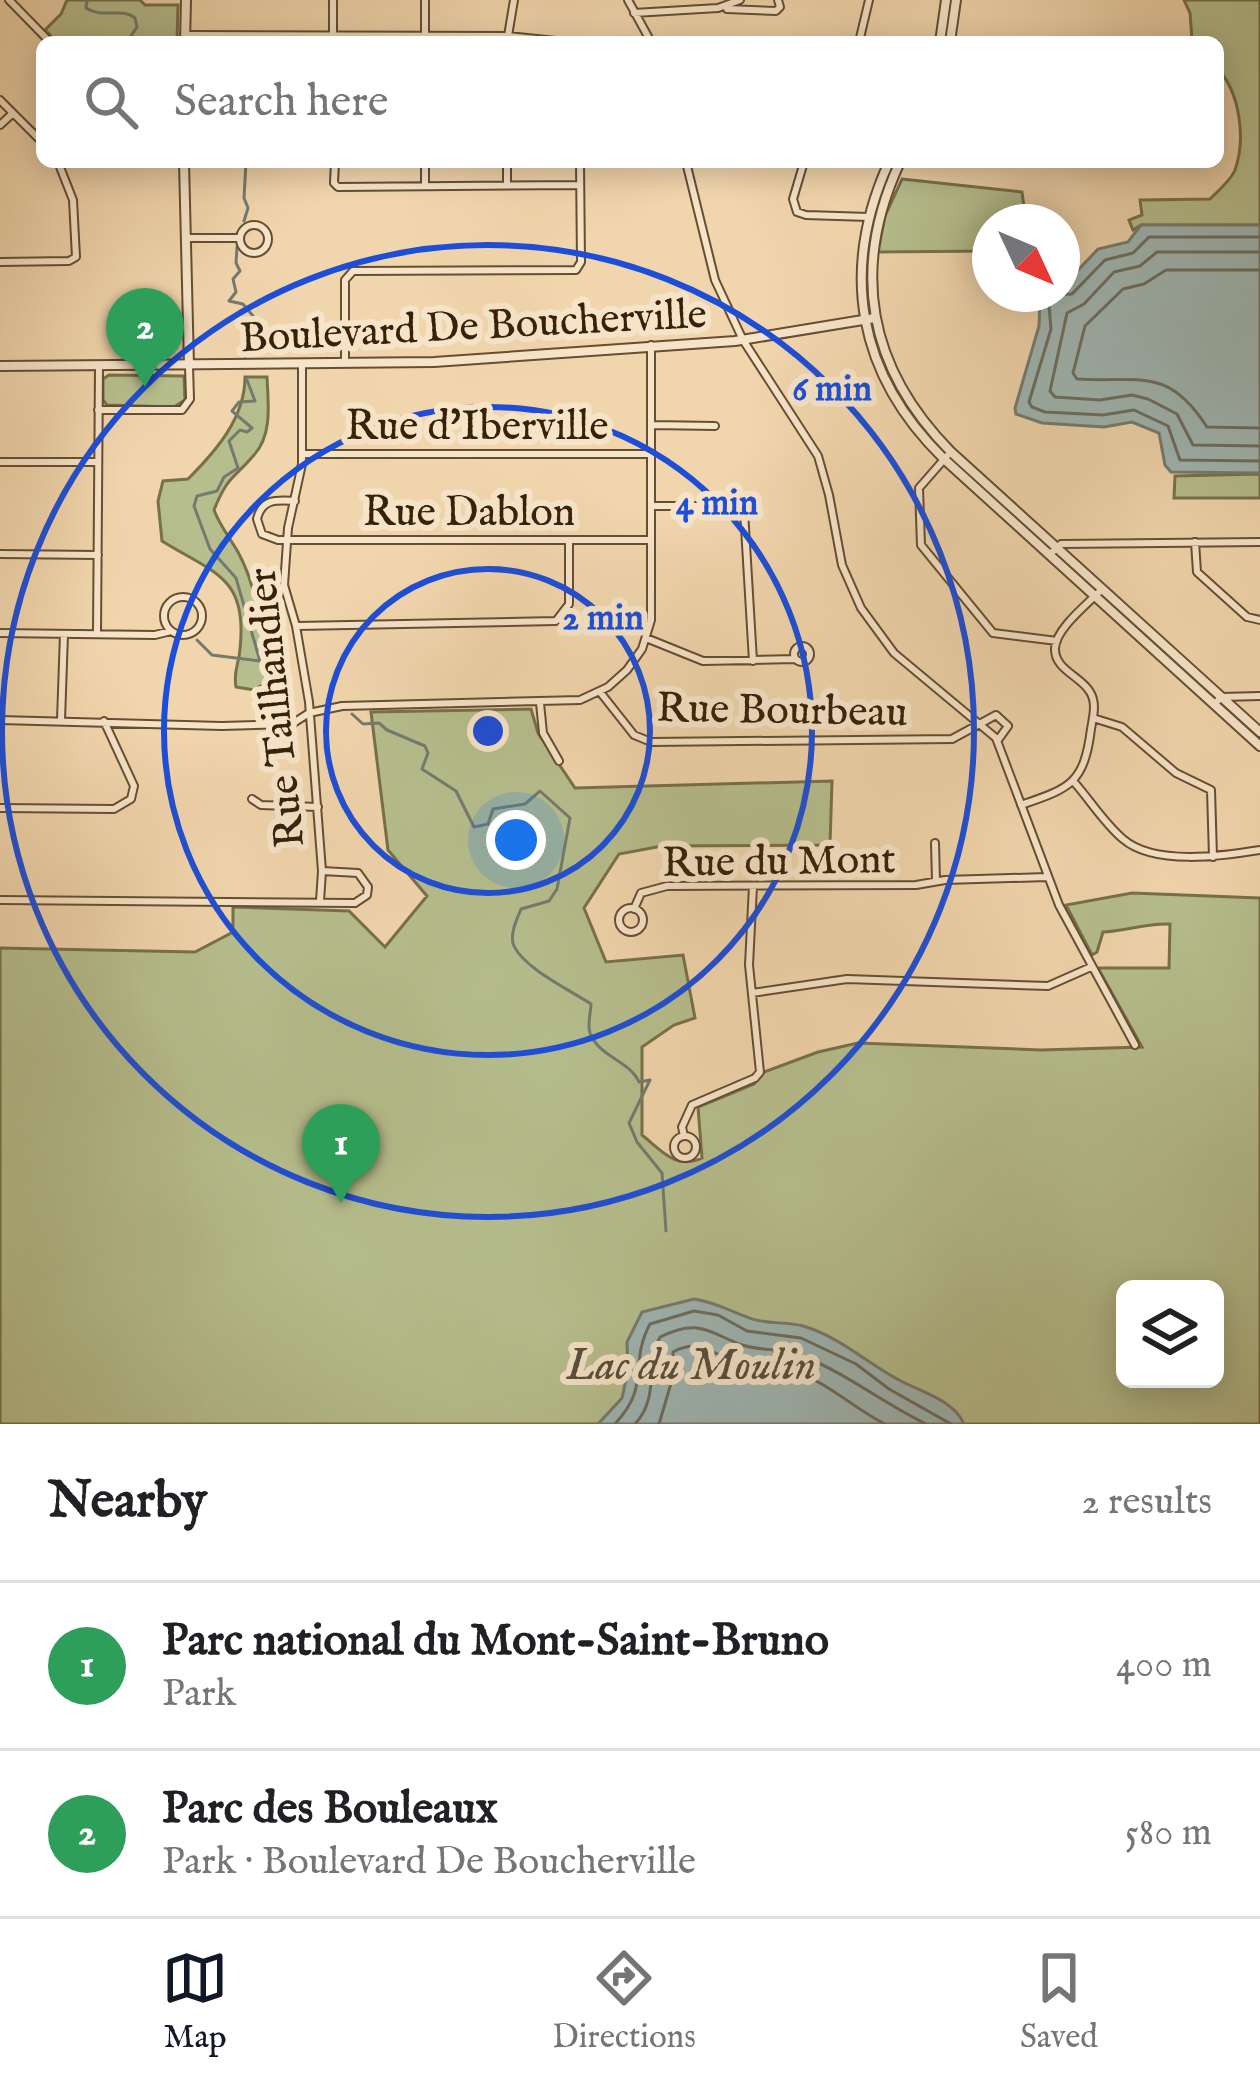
<!DOCTYPE html>
<meta charset="utf-8">
<style>
:root{--surface:#fff;--page:#f2f2f2;--text:#202124;--muted:#757577;--line:#e0e0e0;--accent:#111827}
body{margin:0;font-family:"IM FELL English",serif;background:var(--page);color:var(--text)}
.controls{position:absolute;right:36px;bottom:36px;display:grid;overflow:hidden;border-radius:18px;box-shadow:0 6px 30px #0003}
.controls button{width:108px;height:108px;display:grid;place-items:center;padding:0;border:0;border-bottom:3px solid var(--line);background:var(--surface);color:var(--text);font:60px sans-serif}
.compass{position:absolute;left:972px;top:204px;width:108px;height:108px;border-radius:50%;background:var(--surface);box-shadow:0 6px 30px #0003;rotate:134deg}
.you{position:absolute;left:516px;top:840px;width:42px;height:42px;margin:-30px;border:9px solid #fff;border-radius:50%;background:#1a73e8;box-shadow:0 0 0 18px #1a73e833}
.badge{display:grid;place-items:center;width:78px;height:78px;border-radius:50%;background:var(--accent);color:#fff;font-size:39px;font-weight:700}
.pin{position:absolute;translate:-50% -99px;filter:drop-shadow(0 3px 6px #0008)}
.pin::after{content:'';position:absolute;top:63px;width:42px;height:36px;background:inherit;clip-path:polygon(0 0,100% 0,50% 100%)}
.list{margin:0;padding:0;list-style:none}
h2{display:flex;justify-content:space-between;align-items:center;height:156px;margin:0;padding:0 48px;font-size:51px}
h2 small{font-size:39px;font-weight:400;color:var(--muted)}
.list li{display:grid;grid-template-columns:78px 1fr auto;gap:36px;align-items:center;box-sizing:border-box;height:168px;padding:0 48px;border-top:3px solid var(--line)}
.list b{display:block;font-size:45px;white-space:nowrap}
.list p{margin:0;font-size:39px;white-space:nowrap;color:var(--muted)}
.list em{font-size:39px;font-style:normal;color:var(--muted)}
.icon{flex:none;width:66px;height:66px;fill:none;stroke:currentColor;stroke-width:2;stroke-linecap:round;stroke-linejoin:round}
.map{position:relative;flex:none;width:1260px;height:1424px;overflow:hidden}
.search{position:absolute;background:var(--surface);box-shadow:0 6px 30px #0003;left:36px;right:36px;top:36px;height:132px;display:flex;align-items:center;gap:30px;box-sizing:border-box;padding:0 42px;border-radius:18px;color:var(--muted);font-size:45px}
.sheet{height:492px;background:var(--surface)}
nav{display:flex;justify-content:space-around;align-items:center;box-sizing:border-box;height:168px;border-top:3px solid var(--line);background:var(--surface);font-size:33px;color:var(--muted)}
nav a{display:grid;justify-items:center;gap:6px}
nav .on{color:var(--accent)}
.map>svg:first-child{display:block}
.green{fill:#b6be8d;stroke:#77704a;stroke-width:3;fill-rule:evenodd}
.water{fill:#9eb6b4;stroke:#757a6f;stroke-width:3}
.lines{fill:none;stroke-linecap:round;stroke-linejoin:round}
.shore{stroke:#6b6c5e;stroke-width:3}
.stream{stroke:#757a6f;stroke-width:3}
.minor-casing{stroke:#664e31;stroke-width:10}
.tertiary-casing{stroke:#664e31;stroke-width:12}
.minor{stroke:#f6e4c9;stroke-width:6}
.tertiary{stroke:#f6e4c9;stroke-width:8}
.ring{fill:none;stroke:#1d4ed8;stroke-width:6}
.labels{text-anchor:middle;stroke-width:12;stroke-linejoin:round;paint-order:stroke}
.street-label{font-size:42px;fill:#382108;stroke:#f6e4c9}
.water-label{font-size:45px;font-style:italic;fill:#574e3c;stroke:#f6e4c9}
.centre{fill:#1d4ed8;stroke:#f6e4c9;stroke-width:6}
.ring-label{font-size:36px;text-anchor:middle;font-weight:bold;fill:#1d4ed8;stroke:#f6e4c9;stroke-width:12;stroke-linejoin:round;paint-order:stroke}
</style>
<div class="map">
<svg width="1260" height="1424" viewBox="0 0 1260 1424">
<rect width="100%" height="100%" fill="#f1d5ac"/>
<filter id="stains"><feTurbulence type="fractalNoise" baseFrequency=".00167" numOctaves="4"/><feColorMatrix values="0 0 0 0 .2 0 0 0 0 .09 0 0 0 0 .02 0 0 0 .5 -.17"/></filter>
<radialGradient id="worn" r=".72"><stop offset=".6" stop-color="#630" stop-opacity="0"/><stop offset="1" stop-color="#630" stop-opacity=".3"/></radialGradient>
<!-- green -->
<path class="green" d="M67,0h73l5,5h33l-1,37h-120l-12,-12 16,-16z
M1184,0h76v225h-119l-8,5 -4,-10 13,-5 -2,-15 70,-1c8,-8 21,-19 25,-29 11,-31 5,-77 -17,-101v-27l-26,-2 -2,-27z
M902,179l120,13 4,30h-36v29l-112,1 7,-36z
M109,375l75,1 1,24 -11,7 -67,-2 -4,-5v-21z
M245,377h22c1,25 6,57 -13,78 -21,25 -26,20 -40,55 6,16 16,28 24,42 16,29 34,100 26,132l-10,6 -18,-3c-3,-16 3,-23 4,-38 8,-73 -27,-76 -78,-108l-4,-40 5,-20 25,-2c28,-28 57,-61 57,-102z
M1260,474v24h-86l1,-22z
M531,709l7,24 37,55 257,-7 -2,64 -168,1 -43,8 -35,54 22,54 77,-7 12,63 -21,7 -32,22v88c20,16 34,35 60,23l-4,-51 56,-23 10,-12 54,-20 40,-9 183,7 101,-3 -44,-79h71l1,-44c-25,-1 -43,7 -67,8l-6,20 -5,3 -26,-50 66,-12 128,5v526h-1260v-476l195,4 38,-20v-25l116,4 36,36 42,-51 -39,-46 -17,-138zM1125,1289h90v90h-90z"/>
<!-- water -->
<path class="water" d="M1141,225h119v248l-89,-1 -6,-7 -6,-32 -27,-11 -28,5 -62,-4 -26,-9 -1,-6 24,-82 1,-30 22,-2v-7l36,-38 30,-7z
M694,1299c23,4 32,10 53,18 17,8 38,4 56,9 38,11 66,39 100,56 21,11 51,19 61,42h-366l24,-26 6,-27 -1,-29 15,-30z"/>
<g class="lines">
<!-- shore -->
<path class="shore" d="M1260,237h-111l-16,16 -28,7 -33,34 -19,1 -4,11 2,23 -22,73 3,5 13,5 58,3 31,-5 34,16 12,34 80,1
M1260,252h-103l-17,14 -26,6 -30,32 -17,9 -17,78 5,6 45,3 32,-5 16,4 29,15 16,31 67,1
M1260,270h-94l-22,14 -21,5 -38,37 -12,47 4,6c62,4 90,-14 130,48l53,1
M615,1424c37,-40 13,-59 35,-100l44,-13 24,4 29,16 54,7 55,26 33,25 62,35
M635,1424c25,-27 10,-59 25,-87 36,-18 46,-7 79,7 20,8 44,3 64,12 44,18 80,47 123,68
M659,1424l13,-44 1,-28c26,-14 38,1 62,10 19,6 39,3 58,9 35,11 60,37 92,53"/>
<!-- stream -->
<path class="stream" d="M87,0l-1,8c17,11 35,-1 49,10l2,9 -10,15
M244,221l4,-13 -4,-10 2,-36
M237,247l-1,16 4,8 -7,8 3,13 -7,9 14,3 15,18 -10,14 -3,21
M247,380l8,21 -16,1 -7,9 20,17 -5,4 -7,-2 -11,11 9,27 -14,9 -7,14 -20,5 -3,10 16,43 26,29 24,83 28,-1
M197,640l15,15 48,6
M352,714l11,10 16,-1 8,7 38,16 3,7 -6,16 34,22 18,36 14,-3 5,-15 32,-5 15,-13 30,27 -13,71 -8,12 -28,8c-4,10 -12,26 -7,37 11,23 56,44 77,58 0,9 -4,19 -1,29 9,24 40,28 49,49l11,-2 -21,43 8,19 25,31 4,58"/>
<defs>
<path id="minor" d="M9,0l41,42
M333,0v42
M628,0l23,42
M727,9l49,2 4,-4 -2,-7
M634,13l84,-5 22,-8
M186,35l321,1 59,6
M425,42v-42
M507,42l7,-42
M859,42l10,-42
M0,100l42,42
M0,125l13,-12
M335,162l-1,21 4,4 242,-2
M425,162v23
M507,162v23
M686,162l29,118 28,60 75,116 11,39 13,70 19,43 33,45 102,85 63,167 76,140
M804,162l-11,37 4,13 9,3 63,2
M240 239a14 14 0 1 1 28 0a14 14 0 1 1-28 0Z
M186,238h54
M0,262l69,-1 7,-4 -3,-57 -15,-38
M345,362v-82l8,-9 223,-1 5,-8 -1,-100
M302,366v98l-14,64 -4,57 12,41 13,76 13,169 -2,30
M98,410h84l8,-11 -1,-33
M652,425l63,1
M303,454h348
M947,456l-28,32 2,57 72,88 64,8
M0,462h98
M295,501c-18,-1 -33,-3 -38,18l5,15 16,6h373
M651,506h86l7,5 9,150
M1195,542l2,30 50,45 13,3
M0,554l98,1
M1049,555l12,-11 199,-2
M164 616a19 19 0 1 1 38 0a19 19 0 1 1-38 0Z
M296,626l260,-5 13,-17v-64
M0,633l155,2 16,-4
M97,634l2,-267
M646,638l57,23 92,-2
M794 654a8 8 0 1 1 16 0a8 8 0 1 1-16 0Z
M600,692l34,43 17,7 301,-3 44,-24 12,11 -10,14
M540,703l3,30 16,28
M1214,705l7,-8 39,-1
M1093,718l29,9 54,46 35,17 2,67
M0,720l222,6 70,-2 17,-11 33,-7 238,-6 28,-13 19,-17 15,-21 9,-29v-275
M61,720l3,-86
M1074,782c16,18 30,41 49,57 31,27 100,17 137,11
M252,799l9,6 57,2
M1021,805c49,-17 63,-21 70,-76 2,-12 6,-26 -1,-37 -9,-16 -36,-22 -35,-44 1,-20 34,-45 47,-59
M0,808l114,1 17,-10 3,-13 -30,-65
M935,843l1,38
M0,900l355,3 12,-8 1,-8 -10,-14 -36,-2
M619 920a12 12 0 1 1 24 0a12 12 0 1 1-24 0Z
M634,909l7,-16 26,-7 249,-1 29,-5 102,-3
M752,993l95,-14 201,7 43,-19
M684,1136l-2,-9 10,-22 63,-27 5,-6 -11,-107 4,-79
M674 1147a11 11 0 1 1 22 0a11 11 0 1 1-22 0Z"/>
<path id="tertiary" d="M185,42l1,-42
M940,42l6,-42
M950,42l6,-42
M184,162l5,204
M889,162c-50,110 -31,213 55,297l316,287
M900,162c-50,108 -32,206 51,290l309,280
M0,366l434,-4 301,-21 140,-23"/>
</defs>
<!-- minor casing -->
<use href="#minor" class="minor-casing"/>
<!-- tertiary casing -->
<use href="#tertiary" class="tertiary-casing"/>
<!-- minor -->
<use href="#minor" class="minor"/>
<!-- tertiary -->
<use href="#tertiary" class="tertiary"/>
</g>
<!-- distance rings -->
<g class="ring">
<circle cx="488" cy="731" r="162"/>
<circle cx="488" cy="731" r="324"/>
<circle cx="488" cy="731" r="486"/>
</g>
<g class="labels">
<!-- street labels -->
<g class="street-label">
<text transform="translate(473 324) rotate(-3)" y="15">Boulevard De Boucherville</text>
<text x="477" y="439">Rue d'Iberville</text>
<text x="469" y="525">Rue Dablon</text>
<text transform="translate(274 708) rotate(-96)" y="15">Rue Tailhandier</text>
<text transform="translate(782 708) rotate(1)" y="15">Rue Bourbeau</text>
<text transform="translate(779 859) rotate(-1)" y="15">Rue du Mont</text>
</g>
<!-- water labels -->
<g class="water-label">
<text x="691" y="1379">Lac du Moulin</text>
</g>
</g>
<circle cx="488" cy="731" r="18" class="centre"/>
<g class="ring-label">
<text x="832" y="400">6 min</text>
<text x="717" y="514">4 min</text>
<text x="603" y="629">2 min</text>
</g>
<rect width="100%" height="100%" filter="url(#stains)"/>
<rect width="100%" height="100%" fill="url(#worn)"/>
</svg>
<div class="controls">
<button><svg class="icon" aria-label="layers" viewBox="0 0 24 24"><path d="M12 4l9 5-9 5-9-5zM3 14l9 5 9-5"/></svg></button>
</div>
<svg class="compass" viewBox="-18 -18 36 36"><path d="M0-13l5 13h-10z" fill="#e53935"/><path d="M0 13l5-13h-10z" fill="#757577"/></svg>
<div class="you"></div>
<div class="pin badge" style="left:341px;top:1203px;background:#2e9e5b">1</div>
<div class="pin badge" style="left:145px;top:387px;background:#2e9e5b">2</div>
<div class="search"><svg class="icon" aria-label="search" viewBox="0 0 24 24"><circle cx="10" cy="10" r="6"/><path d="M15 15l6 6"/></svg>Search here</div>
</div>
<section class="sheet">
<h2>Nearby<small>2 results</small></h2>
<ul class="list">
<li><span class="badge" style="background:#2e9e5b">1</span><div><b>Parc national du Mont-Saint-Bruno</b><p>Park</p></div><em>400 m</em></li>
<li><span class="badge" style="background:#2e9e5b">2</span><div><b>Parc des Bouleaux</b><p>Park · Boulevard De Boucherville</p></div><em>580 m</em></li>
</ul>
</section>
<nav>
<a class="on"><svg class="icon" aria-label="map" viewBox="0 0 24 24"><path d="M3 6l6-2 6 2 6-2v14l-6 2-6-2-6 2zM9 4v14M15 6v14"/></svg>Map</a>
<a><svg class="icon" aria-label="directions" viewBox="0 0 24 24"><path d="M12 3l9 9-9 9-9-9zM9 14v-3h6M13 9l2 2-2 2"/></svg>Directions</a>
<a><svg class="icon" aria-label="saved" viewBox="0 0 24 24"><path d="M7 4h10v16l-5-4-5 4z"/></svg>Saved</a>
</nav>
